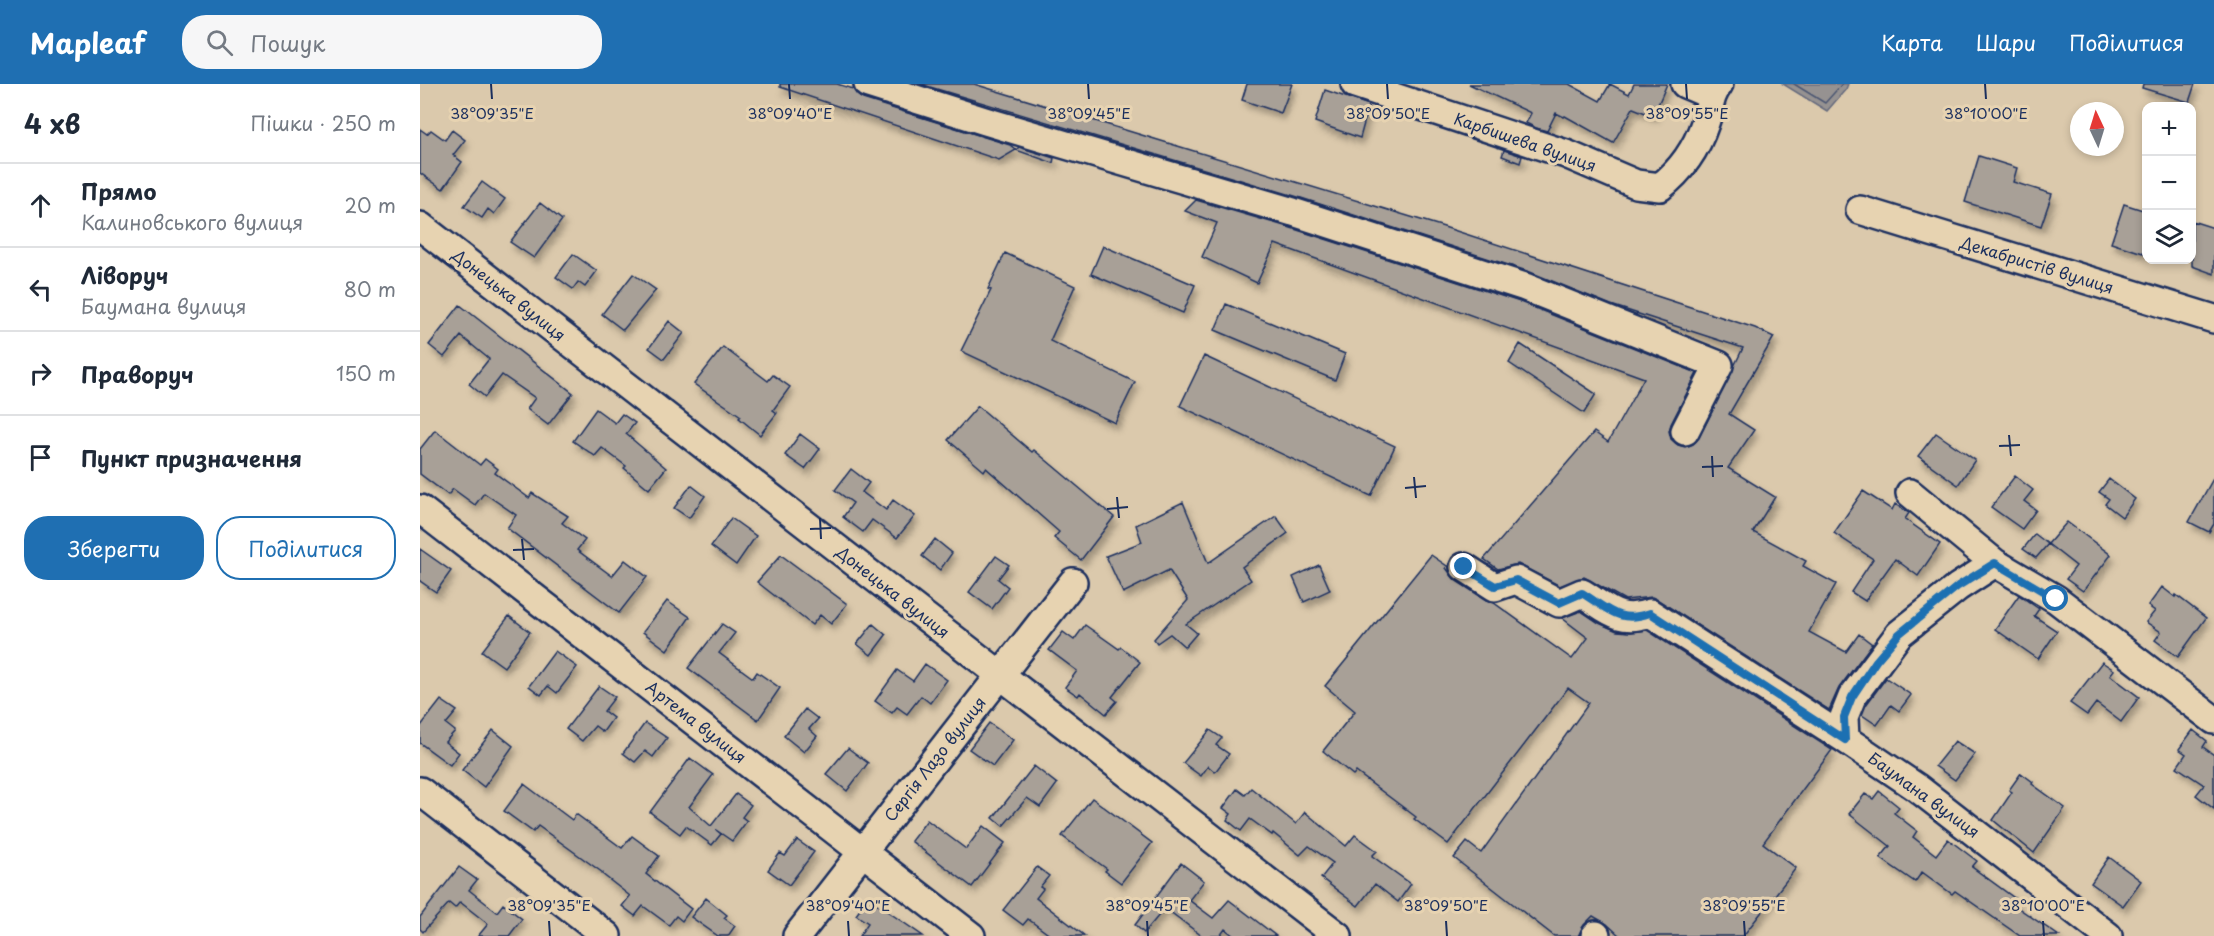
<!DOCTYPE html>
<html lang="uk">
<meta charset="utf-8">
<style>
:root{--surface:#fff;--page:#f6f6f7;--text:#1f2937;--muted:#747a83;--line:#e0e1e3;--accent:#1f6fb2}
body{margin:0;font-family:"Playpen Sans",sans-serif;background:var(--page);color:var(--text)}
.controls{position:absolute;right:18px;top:18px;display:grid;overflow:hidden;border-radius:12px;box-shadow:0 3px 9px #0003}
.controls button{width:54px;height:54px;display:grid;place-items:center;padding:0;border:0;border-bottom:2px solid var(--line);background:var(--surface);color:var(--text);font:30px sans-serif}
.compass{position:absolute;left:1650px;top:18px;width:54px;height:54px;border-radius:50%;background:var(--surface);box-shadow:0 3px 9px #0003;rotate:356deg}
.stop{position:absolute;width:18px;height:18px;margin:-14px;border:4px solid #1f6fb2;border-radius:50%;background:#fff}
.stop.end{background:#1f6fb2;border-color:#fff;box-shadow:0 2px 6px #0008}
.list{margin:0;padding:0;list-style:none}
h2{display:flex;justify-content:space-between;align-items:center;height:78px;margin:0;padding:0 24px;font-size:26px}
h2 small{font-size:20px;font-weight:400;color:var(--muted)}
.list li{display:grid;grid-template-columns:39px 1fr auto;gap:18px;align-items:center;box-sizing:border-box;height:84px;padding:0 24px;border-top:2px solid var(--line)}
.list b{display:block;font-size:22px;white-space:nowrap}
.list p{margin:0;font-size:20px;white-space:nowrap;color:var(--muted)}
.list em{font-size:20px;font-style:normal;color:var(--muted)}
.actions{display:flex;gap:12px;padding:18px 24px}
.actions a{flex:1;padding:14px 0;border:2px solid var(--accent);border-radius:24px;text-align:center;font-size:21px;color:var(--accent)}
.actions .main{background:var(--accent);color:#fff}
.icon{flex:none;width:33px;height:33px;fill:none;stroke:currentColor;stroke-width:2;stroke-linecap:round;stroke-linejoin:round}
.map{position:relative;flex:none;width:1794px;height:852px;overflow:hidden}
header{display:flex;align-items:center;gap:36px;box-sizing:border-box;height:84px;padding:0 30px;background:var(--accent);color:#fff}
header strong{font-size:28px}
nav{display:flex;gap:33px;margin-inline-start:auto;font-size:21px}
.search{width:420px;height:54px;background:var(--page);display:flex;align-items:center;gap:15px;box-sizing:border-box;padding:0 21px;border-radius:24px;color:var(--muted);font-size:22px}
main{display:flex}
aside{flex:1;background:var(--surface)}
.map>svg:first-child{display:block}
.water{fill:#969291;stroke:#656a7d;stroke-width:1.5}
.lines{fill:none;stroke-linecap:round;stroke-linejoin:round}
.shore{stroke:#4c5772;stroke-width:1.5}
.building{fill:#a8a097;stroke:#1b2f5e;stroke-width:1.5;filter:url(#shadow)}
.minor-casing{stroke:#1b2f5e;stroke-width:32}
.minor{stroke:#e7d3b1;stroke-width:27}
.route{stroke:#1f6fb2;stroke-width:8}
.ticks{fill:none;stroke:#1b2f5e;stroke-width:2}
.labels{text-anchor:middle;stroke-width:6;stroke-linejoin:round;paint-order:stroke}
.street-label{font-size:16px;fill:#1b2f5e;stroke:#e7d3b1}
.ticks-label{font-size:15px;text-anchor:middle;fill:#1b2f5e;stroke:#e7d3b1;stroke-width:6;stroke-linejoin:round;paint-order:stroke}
</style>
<header>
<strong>Mapleaf</strong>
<div class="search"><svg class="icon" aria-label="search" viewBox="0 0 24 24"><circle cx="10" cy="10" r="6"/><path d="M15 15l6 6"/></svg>Пошук</div>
<nav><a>Карта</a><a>Шари</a><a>Поділитися</a></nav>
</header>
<main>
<aside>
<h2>4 хв<small>Пішки · 250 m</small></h2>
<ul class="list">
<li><svg class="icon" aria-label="ahead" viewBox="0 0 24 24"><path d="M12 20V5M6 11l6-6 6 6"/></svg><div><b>Прямо</b><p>Калиновського вулиця</p></div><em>20 m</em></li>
<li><svg class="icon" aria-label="left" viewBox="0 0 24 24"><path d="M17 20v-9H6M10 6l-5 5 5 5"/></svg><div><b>Ліворуч</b><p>Баумана вулиця</p></div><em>80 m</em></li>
<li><svg class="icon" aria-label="right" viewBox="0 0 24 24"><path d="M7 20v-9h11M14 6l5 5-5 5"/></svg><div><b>Праворуч</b></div><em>150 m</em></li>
<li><svg class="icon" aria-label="arrive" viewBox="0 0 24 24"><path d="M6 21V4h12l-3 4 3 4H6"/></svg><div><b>Пункт призначення</b></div></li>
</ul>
<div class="actions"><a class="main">Зберегти</a><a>Поділитися</a></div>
</aside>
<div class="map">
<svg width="1794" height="852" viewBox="0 0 1794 852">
<defs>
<filter id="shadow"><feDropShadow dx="3.5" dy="6" stdDeviation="3" flood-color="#0004"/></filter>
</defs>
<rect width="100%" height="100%" fill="#dbc9ac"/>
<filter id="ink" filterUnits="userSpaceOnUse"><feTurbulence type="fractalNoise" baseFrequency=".0167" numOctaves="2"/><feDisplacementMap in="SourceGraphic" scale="12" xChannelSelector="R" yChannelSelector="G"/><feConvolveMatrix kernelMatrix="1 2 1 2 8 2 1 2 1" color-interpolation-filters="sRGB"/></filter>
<g filter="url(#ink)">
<!-- water -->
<path class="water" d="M1363,0h65l-2,5 -19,22z"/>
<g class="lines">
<!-- shore -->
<path class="shore" d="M1374,0l31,19 17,-19"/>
</g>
<!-- building -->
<path class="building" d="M360,0h57l16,5 4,6 6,4 147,46 6,5 -17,10 -219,-73z
M500,0h54l470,143 311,101 19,9 -45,77 25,16 -26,38 47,29 -22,35 53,29 -3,5 33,18 -27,48 37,20 13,-18 13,10 -33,44 -10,22 -171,-110 -6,-3 -27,3 -41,-23 -24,9 -42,-22 -20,5 -14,-10 110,-127 14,10 36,-64 -369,-134 -18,39 -55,-26 15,-34 -32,-12 11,-11 92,27 232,75 177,71 -26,51 -2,7 2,8 7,6 7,2 8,-3 6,-6 44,-90 -132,-43 -81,-33 -232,-75z
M827,0h45l-11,29 -39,-13z
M1049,0h100l31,17 10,-17 19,10 5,-10h33l-14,32 -20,-8 -20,35 -48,-27 -1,1 -8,-4 -9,18 -11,-3 -10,-5 5,-10z
M1723,0h52l-6,18 -47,-14z
M905,6l44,15 -9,33 -45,-16z
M0,45l7,5 4,-4 14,10 7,-10 13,10 -12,15 9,7 -19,27 -23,-16z
M599,63l35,11 -1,5 -37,-13z
M1084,66l18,6 -2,7 -18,-7z
M1559,72l38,12 -4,14 39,12 -11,32 -76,-24z
M62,98l23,17 -11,15 -6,-5 -6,9 -18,-12z
M120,119l22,17 -28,38 -24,-16z
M1704,120l22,7v34l-3,8 -32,-10z
M1772,137l22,7v46l-22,-8z
M683,162l92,39 -12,28 -92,-39z
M585,169l70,33 -25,55 85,41 -20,41 -154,-72 30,-61 -3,-1z
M153,170l24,17 -12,16 -7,-5 -5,7 -17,-12z
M213,190l23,16 -33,40 -21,-16z
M806,220l119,50 -10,26 -120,-50z
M40,221l113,88 -25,32 -21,-16 8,-11 -33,-23 -17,22 -16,-13 20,-25 -28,-23 -17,21 -15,-12z
M249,237l15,12 -20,26 -15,-11z
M1100,260l76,50 -12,19 -75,-50z
M303,263l45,34 5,-6 17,12 -17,23 4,3 -17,22 -21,-17 2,-2 -47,-32z
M784,272l191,90 -24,50 -191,-90z
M558,322l54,46 2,-2 80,67 -33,43 -27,-22 5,-6 -73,-64 -2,3 -36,-31z
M176,325l19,14 7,-9 13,9 -9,11 40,34 -17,21 -25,-21 2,-2 -24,-18 -7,8 -22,-15z
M15,346l45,35 5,-6 13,10 -3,4 34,25 3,-5 36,23 -6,7 23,17 -8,10 35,26 13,-16 22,17 -28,36 -112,-85 9,-13 -32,-22 -9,12 -22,-16 -5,6 -28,-21v-25z
M1516,349l39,27 -17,25 -40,-29z
M380,350l20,15 -15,20 -20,-14z
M431,385l18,14 -7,9 24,18 7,-10 22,16 -18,22 -25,-18 -9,12 -20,-15 10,-14 -18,-13z
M1595,392l18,14 -9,11 12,9 -14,19 -31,-22z
M1794,393v47l-5,8 -20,-10z
M1689,395l26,20 -13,18 -17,-13 4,-5 -10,-7z
M271,401l14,11 -16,22 -15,-10z
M1443,407l29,19 3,-6 14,9 -4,6 35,25 -22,32 -23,-17 -30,42 -14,-9 22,-33 -39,-26z
M763,418l25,61 68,-47 12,17 -46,34 9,13 -65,44 11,9 -12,14 -15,-13 -13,9 -3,-4 34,-39 -19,-30 -46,23 -17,-37 36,-14 -6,-17z
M311,434l25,18 -20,29 -25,-19z
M1647,438l44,33 -28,36 -17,-12 10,-13 -28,-22z
M1615,450l13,10 -12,14 -13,-9z
M515,455l17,14 -12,17 -18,-14z
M0,465l31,22 -15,21 -16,-11z
M361,471l66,49 -16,20 -11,-9 -8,10 -55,-43z
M1011,471l16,11 -1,2 9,12 31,20 8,3 78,56 16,-21 -26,-20 19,-7 18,12 18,8 14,1 16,-2 185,120 -69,93 33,25 -53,68h-123l-13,-12 -14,-8 -9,9 -6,11h-24l-100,-78 13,-16 14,11 108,-150 -21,-15 -120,156 -34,-25 2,-2 -60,-45 -3,3 -30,-24 32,-40 -30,-25z
M576,472l13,9 -11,14 10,8 -16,22 -23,-17z
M899,481l11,25 -26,12 -11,-25z
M1742,503l13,10 1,-2 30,23 -28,39 -23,-17 6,-8 -15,-10 9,-11 -7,-5z
M1599,511l20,14 -5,7 23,15 -19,28 -43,-30z
M247,517l23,16 -23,33 -24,-18z
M89,532l21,16 -26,35 -22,-16z
M302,540l13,9 -16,20 34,25 4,-6 23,16 -22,32 -70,-52z
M453,540l13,11 -15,20 -14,-11z
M665,541l34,24 2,-2 19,15 -28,35 5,4 -11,13 -26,-21 -2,3 -13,-9 12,-16 -28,-21 14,-18 11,8z
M135,567l22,16 -20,26 -9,-7 -7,9 -12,-9z
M1682,578l12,8 -4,5 29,22 -18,25 -25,-19 -9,12 -17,-12z
M505,580l22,16 -17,23 -9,-7 -14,18 -10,-7 -5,6 -17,-12 22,-31 16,11z
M1466,594l25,17 -12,16 -8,-6 -14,20 -15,-10 4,-10z
M179,602l16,11 -11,14 9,7 -10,14 -8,-6 -13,15 -16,-12z
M21,616l16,11 -11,13 9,7 -10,11 14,11 -9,12 -30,-22v-16z
M385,625l13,10 -9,10 8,7 -13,16 -20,-16z
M225,639l22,15 -14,19 -8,-6 -10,11 -12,-9z
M569,639l24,17 -20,26 -24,-17z
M73,646l20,16 -29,41 -22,-17z
M790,646l12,8 -6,7 13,9 -14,18 -7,-6 -7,10 -18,-13z
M1773,646l14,11 -4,6 11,8v54l-18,-14 8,-10 -27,-18 9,-13 -7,-5z
M1535,657l20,13 -20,26 -20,-14z
M428,664l20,15 -21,28 -21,-17z
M270,674l23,17 -24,32 22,19 25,-32 15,11 -9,12 5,4 -15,20 -16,-11 5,4 -9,11 -26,-19 -6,8 -30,-22z
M614,682l23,18 -17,23 -13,-9 -24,28 -10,-8z
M1601,689l12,9 -1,2 33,24 -31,45 -41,-33 19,-28 -3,-2z
M104,700l48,36 4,-6 46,34 10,-12 27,20 -13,18 45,35 -9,12 -6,-5 -7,9 -26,-19 -8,10 -13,-10 8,-10 -28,-22 1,-1 -65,-47 -5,6 -29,-21z
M831,704l45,36 9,-12 41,34 9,-11 22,16 -5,5 39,28 -13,18 -23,-18 -17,22 -37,-28 12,-15 -24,-17 -9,9 -27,-22 -1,2 -22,-16 -9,12 -14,-11 4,-6 -8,-6 14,-19 8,6z
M1459,707l20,16 -5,6 23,18 -4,6 23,18 12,-16 29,22 -5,6 45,33 -3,5 45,31h-39l-65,-45 -3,3 -30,-22 -7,10 -35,-24 10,-12 -41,-32 16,-20 8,5z
M672,714l60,45 -31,40 -16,-12 2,-2 -45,-33z
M507,736l39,29 17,-23 22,17 -33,44 -61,-46z
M377,756l17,12 -25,33 -21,-15 12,-17 5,3z
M1689,773l32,24 -18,25 -32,-23z
M761,779l23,18 -15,19 24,18 16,-18 47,36h-42l-9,-7 -5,7h-18l-37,-28 -21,25 -9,-8z
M39,783l18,13 -8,10 28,22 6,-8 19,15 -13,17h-31l10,-12 -28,-22 -5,6 -6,-5 -26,29 -3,-3v-12z
M617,783l12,9 -9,11 3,2 -7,9 49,38h-34l-23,-17 -5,6 -20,-15z
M286,814l21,17 -3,3 11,8 -7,10h-10l-27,-19z
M448,814l55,38h-64l9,-13 -12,-8z"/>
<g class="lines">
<defs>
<path id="minor" d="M448,0l117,37 308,91 232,75 194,78 -34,66
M935,0l211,70 70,30 24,3c22,-17 36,-37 45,-64 6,-16 3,-24 14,-39
M1265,0l26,11
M1440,126l354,109
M0,142l918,710
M1490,409l85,70 61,36 158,121
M0,425l551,427
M1575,479l-37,24 -59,47 -47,63 -8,20 1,22 71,48 192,149
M1044,483l31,20 21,-7 43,23 23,-10c26,16 37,31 68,20l195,126
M0,707l187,145
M377,852l276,-354
M1175,852l1,-1"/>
</defs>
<!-- minor casing -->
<use href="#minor" class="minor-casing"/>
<!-- minor -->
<use href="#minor" class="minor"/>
</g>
</g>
<g class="lines" filter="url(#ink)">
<!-- route -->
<path class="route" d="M1044,483l31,19 21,-6 43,23 23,-10c26,16 37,31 68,20l195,127 -1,-23 8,-20 24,-36 23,-27 59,-48 37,-23 61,36"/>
</g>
<!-- ticks -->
<path class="ticks" d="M71,0l1,15M369,0l1,15M668,0l1,15M967,0l1,15M1266,0l1,15M1565,0l1,15M1589,351l2,21M1579,362l21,-1M1292,372l1,21M1282,383l21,-1M994,393l2,21M985,404l21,-2M697,413l2,21M687,425l21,-2M400,434l1,21M390,445l21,-1M102,455l2,21M93,466l21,-1M129,837l1,15M428,837l1,15M727,837l1,15M1026,837l1,15M1324,837l1,15M1623,837l1,15"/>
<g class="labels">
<!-- street labels -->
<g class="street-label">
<text transform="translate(1105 58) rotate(19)" y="6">Карбишева вулиця</text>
<text transform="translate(1617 181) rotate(17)" y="6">Декабристів вулиця</text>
<text transform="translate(89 211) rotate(38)" y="6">Донецька вулиця</text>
<text transform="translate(473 508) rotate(38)" y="6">Донецька вулиця</text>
<text transform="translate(276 638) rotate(38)" y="6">Артема вулиця</text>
<text transform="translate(515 675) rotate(-52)" y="6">Сергія Лазо вулиця</text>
<text transform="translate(1504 711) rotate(36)" y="6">Баумана вулиця</text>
</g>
</g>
<g class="ticks-label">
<text x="72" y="35">38°09'35"E</text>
<text x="370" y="35">38°09'40"E</text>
<text x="669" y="35">38°09'45"E</text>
<text x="968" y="35">38°09'50"E</text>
<text x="1267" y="35">38°09'55"E</text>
<text x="1566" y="35">38°10'00"E</text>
<text x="129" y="827">38°09'35"E</text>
<text x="428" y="827">38°09'40"E</text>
<text x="727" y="827">38°09'45"E</text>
<text x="1026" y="827">38°09'50"E</text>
<text x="1324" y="827">38°09'55"E</text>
<text x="1623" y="827">38°10'00"E</text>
</g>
</svg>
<div class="controls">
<button>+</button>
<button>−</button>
<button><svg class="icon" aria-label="layers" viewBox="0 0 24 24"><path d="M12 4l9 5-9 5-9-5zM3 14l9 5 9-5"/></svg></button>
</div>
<svg class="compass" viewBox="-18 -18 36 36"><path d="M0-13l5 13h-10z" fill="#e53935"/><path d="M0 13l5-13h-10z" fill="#747a83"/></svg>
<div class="stop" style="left:1636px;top:515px"></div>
<div class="stop end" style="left:1044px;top:483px"></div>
</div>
</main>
